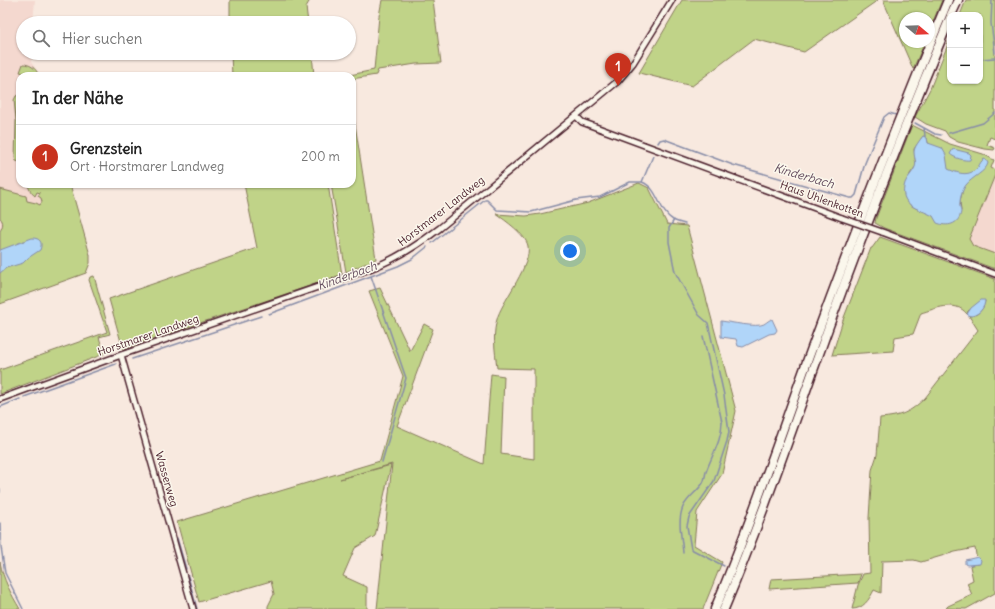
<!DOCTYPE html>
<html lang="de">
<meta charset="utf-8">
<style>
:root{--surface:#fff;--page:#f6f6f6;--text:#222;--muted:#767676;--line:#e0e0e0;--accent:#c8321e}
body{margin:0;font-family:Delius,sans-serif;background:var(--page);color:var(--text)}
.controls{position:absolute;right:12px;top:12px;display:grid;overflow:hidden;border-radius:8px;box-shadow:0 1px 3px #0004}
.controls button{width:36px;height:36px;display:grid;place-items:center;padding:0;border:0;border-bottom:1px solid var(--line);background:var(--surface);color:var(--text);font:20px sans-serif}
.compass{position:absolute;left:899px;top:12px;width:36px;height:36px;border-radius:50%;background:var(--surface);box-shadow:0 1px 3px #0004;rotate:109deg}
.you{position:absolute;left:570px;top:251px;width:14px;height:14px;margin:-10px;border:3px solid #fff;border-radius:50%;background:#1a73e8;box-shadow:0 0 0 6px #1a73e833}
.badge{display:grid;place-items:center;width:26px;height:26px;border-radius:50%;background:var(--accent);color:#fff;font-size:13px;font-weight:700}
.pin{position:absolute;translate:-50% -33px;filter:drop-shadow(0 1px 2px #0008)}
.pin::after{content:'';position:absolute;top:21px;width:14px;height:12px;background:inherit;clip-path:polygon(0 0,100% 0,50% 100%)}
.list{margin:0;padding:0;list-style:none}
h2{display:flex;justify-content:space-between;align-items:center;height:52px;margin:0;padding:0 16px;font-size:17px}
h2 small{font-size:13px;font-weight:400;color:var(--muted)}
.list li{display:grid;grid-template-columns:26px 1fr auto;gap:12px;align-items:center;box-sizing:border-box;height:64px;padding:0 16px;border-top:1px solid var(--line)}
.list b{display:block;font-size:15px;white-space:nowrap}
.list p{margin:0;font-size:13px;white-space:nowrap;color:var(--muted)}
.list em{font-size:13px;font-style:normal;color:var(--muted)}
.icon{flex:none;width:22px;height:22px;fill:none;stroke:currentColor;stroke-width:2;stroke-linecap:round;stroke-linejoin:round}
.map{position:relative;flex:none;width:995px;height:609px;overflow:hidden}
.search{position:absolute;background:var(--surface);box-shadow:0 1px 3px #0004;left:16px;top:16px;width:340px;height:44px;display:flex;align-items:center;gap:10px;box-sizing:border-box;padding:0 14px;border-radius:22px;color:var(--muted);font-size:15px}
.panel{position:absolute;background:var(--surface);box-shadow:0 1px 3px #0004;left:16px;top:72px;width:340px;height:116px;border-radius:12px}
.map>svg:first-child{display:block}
.built{fill:#f4d8cf}
.green{fill:#c0d388;stroke:#85795a;fill-rule:evenodd}
.water{fill:#b0d5f9;stroke:#878ca7}
.lines{fill:none;stroke-linecap:round;stroke-linejoin:round}
.stream{stroke:#878ca7;stroke-width:1.5}
.minor-casing{stroke:#4a1f2b;stroke-width:8}
.trunk-casing{stroke:#4a1f2b;stroke-width:11}
.minor{stroke:#fbf7ec;stroke-width:5}
.trunk{stroke:#fbf7ec;stroke-width:8}
.minor-bridge-casing{stroke:#4a1f2b;stroke-width:8;stroke-linecap:butt}
.minor-bridge{stroke:#fbf7ec;stroke-width:5}
.labels{text-anchor:middle;stroke-width:3;stroke-linejoin:round;paint-order:stroke}
.street-label{font-size:11px;fill:#4a1f2b;stroke:#fbf7ec}
.water-label{font-size:12px;font-style:italic;fill:#644c5e;stroke:#fbf7ec}
</style>
<div class="map">
<svg width="995" height="609" viewBox="0 0 995 609">
<rect width="100%" height="100%" fill="#f8e9df"/>
<filter id="ink" filterUnits="userSpaceOnUse"><feTurbulence type="fractalNoise" baseFrequency=".025" numOctaves="2"/><feDisplacementMap in="SourceGraphic" scale="8" xChannelSelector="R" yChannelSelector="G"/><feConvolveMatrix kernelMatrix="1 2 1 2 8 2 1 2 1" color-interpolation-filters="sRGB"/></filter>
<g filter="url(#ink)">
<!-- built -->
<path class="built" d="M0,0h35l-2,23h-10v30h9l-1,9 6,9 2,5h-19v108h50l20,75 -4,14 -86,31z
M995,175v88l-30,-14z"/>
<!-- green -->
<path class="green" d="M230,0h80l-4,7 2,16h-78z
M382,0h51l8,63 -25,1 -38,6 -2,5 -24,4v-3h-7l29,-6 5,-54z
M682,0h196l-74,52 -50,-13 -62,47 -53,-13z
M883,0h59l-13,31v-13h-24v24h20l-12,27z
M966,0h29v139l-5,-2 -3,8 8,3 -1,2 -9,-1 -27,-7 -9,-5 -4,-6 -19,-7 -11,-7 15,-28 20,-50v42h30v-66h-20z
M231,53h81l2,23h-82z
M23,64c6,0 13,4 15,10l-5,2 -13,-4z
M20,94v68l-4,-1 -1,-3 1,-38 -2,-20 2,-4z
M352,105l24,154 -30,13 -15,-88h21z
M912,125l38,19 33,10 11,6 -3,8 4,2v5l-26,64 4,7 22,8v15l-111,-41 -9,-5 1,-5zM923,136l4,2 1,5 34,50 -2,8 1,10 -25,8c-8,-11 -26,-7 -31,-22l5,-23 6,-8 -2,-17z
M639,183l10,5 18,36 20,2 49,185 -14,63 -25,38 -3,33 28,17 -19,47h-326l15,-145 -52,15 51,-14 -16,71 -20,12 -12,28 24,11v22h-99v-3l6,-12 -3,-13 -72,21 -22,-80 203,-61 23,-85 -34,-85 11,-3 30,63 14,-27 9,5 -36,97 87,38 7,-90 13,2 -3,78 33,5v-90l-37,-1c-2,-18 -5,-35 1,-52 6,-17 34,-52 30,-70 -2,-11 -23,-26 -32,-32l30,2 14,-2 48,-11z
M28,184h42l20,71v8l-4,10 -86,31v-73c3,-5 4,-9 0,-13v-29l26,7 1,5 9,2 4,2 2,-3 -1,-4 -3,-2 2,-3 -3,-1 -2,4c-3,-2 -7,-8 -7,-12z
M244,184h84l14,91 -219,74 -14,-50 148,-51z
M880,237l115,42v314l-29,16 -20,-1 2,-2 24,-11 -5,-12 6,-3 -3,-14 1,-1 8,-1 1,-5 -4,-4 -1,-7 -20,4 -34,10 -7,-2 -32,1 -1,32 -7,-3c-5,10 -11,19 -22,19l6,-24 5,-11 7,-1 -1,-55 3,-48 5,-15 3,-37c22,-2 29,-5 45,-20l53,-68 -9,-14c9,0 14,-6 16,-15l-17,10 -1,3c-12,-15 -32,-5 -46,-1l-8,21 -18,3 -2,14 -61,4 11,-35 28,-72h1z
M94,276l16,58 -11,3 5,17 -104,40v-24l107,-38 -18,-52 1,-3z
M0,562c3,17 11,32 20,47h-20z
M861,574l-3,9 -89,6 2,-10z"/>
<!-- water -->
<path class="water" d="M923,136l4,2 1,5 14,5 4,7 2,14c11,5 22,8 30,-2 2,-3 3,-6 6,-8l2,1 2,3c-2,9 -16,14 -22,22 -3,4 -6,12 -6,18 -1,3 1,6 1,9 -2,13 -14,15 -24,11l-4,-7c-15,-8 -35,-10 -28,-33 2,-6 8,-10 10,-16 2,-5 -1,-9 -1,-15 0,-5 6,-12 9,-16z
M953,149l16,4 2,2 -1,5c-5,1 -16,-2 -20,-6z
M32,238c8,0 11,4 8,12l-12,8 -5,5 -17,5 -6,5v-23z
M981,300h4c0,8 -6,14 -13,16l-4,-1 -1,-1 4,-6z
M772,319l5,11 -2,3 -6,1 -26,13 -5,-1 -2,-7 -15,-2v-16c9,1 36,7 43,3 3,-2 5,-4 8,-5z
M978,557l3,3 -1,4 -13,1 -2,-1v-4z"/>
<g class="lines">
<!-- stream -->
<path class="stream" d="M992,0l-1,23 4,30
M980,59l15,-1
M915,123l20,11 6,1
M924,128l1,8
M949,133l34,-10 12,-10
M658,143l2,-3 4,-1 69,26 117,33h3l3,-3 9,-32 19,-46 5,-4 7,2
M642,182c17,6 16,29 31,38 4,2 8,3 12,4
M674,220l-5,8v14l6,30 24,43 9,8 16,72 5,37 -2,9 -13,40 -25,36 -2,9 4,23 33,17
M432,243l53,-43h2l10,10 34,2 45,-12 24,-3 30,-15h12l11,-26
M371,276l35,102 -24,84
M269,314l129,-48 14,-7 15,-12
M132,359l129,-43
M24,397l92,-33
M0,407l20,-8
M0,489v3
M0,523l1,24 4,26 18,36
M177,538l9,31
M683,553c-1,-14 -6,-32 0,-46 5,-10 14,-15 20,-24 2,-3 2,-8 3,-11 6,-17 16,-32 16,-50l-19,-86
M188,576l9,33"/>
<defs>
<path id="minor" d="M576,116l6,6 260,96
M882,232l113,42
M121,355l72,254
M0,399l121,-44 246,-85c28,-10 50,-24 73,-42l178,-147 15,-18 39,-63"/>
<path id="trunk" d="M951,15l7,-15
M715,609c36,-85 65,-174 97,-261 43,-117 88,-233 136,-348
M724,609c39,-93 71,-189 105,-283 38,-104 78,-206 121,-308"/>
</defs>
<!-- minor casing -->
<use href="#minor" class="minor-casing"/>
<!-- trunk casing -->
<use href="#trunk" class="trunk-casing"/>
<!-- minor -->
<use href="#minor" class="minor"/>
<!-- trunk -->
<use href="#trunk" class="trunk"/>
<defs>
<path id="minor-bridge" d="M842,218l40,14"/>
</defs>
<!-- minor-bridge casing -->
<use href="#minor-bridge" class="minor-bridge-casing"/>
<!-- minor-bridge -->
<use href="#minor-bridge" class="minor-bridge"/>
</g>
</g>
<g class="labels">
<!-- street labels -->
<g class="street-label">
<text transform="translate(822 199) rotate(20)" y="4">Haus Uhlenkotten</text>
<text transform="translate(441 211) rotate(-38)" y="4">Horstmarer Landweg</text>
<text transform="translate(148 335) rotate(-19)" y="4">Horstmarer Landweg</text>
<text transform="translate(167 479) rotate(74)" y="4">Wasserweg</text>
</g>
<!-- water labels -->
<g class="water-label">
<text transform="translate(804 176) rotate(16)" y="4">Kinderbach</text>
<text transform="translate(347 276) rotate(-20)" y="4">Kinderbach</text>
</g>
</g>
</svg>
<div class="controls">
<button>+</button>
<button>−</button>
</div>
<svg class="compass" viewBox="-18 -18 36 36"><path d="M0-13l5 13h-10z" fill="#e53935"/><path d="M0 13l5-13h-10z" fill="#767676"/></svg>
<div class="you"></div>
<div class="pin badge" style="left:618px;top:86px">1</div>
<div class="search"><svg class="icon" aria-label="search" viewBox="0 0 24 24"><circle cx="10" cy="10" r="6"/><path d="M15 15l6 6"/></svg>Hier suchen</div>
<section class="panel">
<h2>In der Nähe<small></small></h2>
<ul class="list">
<li><span class="badge">1</span><div><b>Grenzstein</b><p>Ort · Horstmarer Landweg</p></div><em>200 m</em></li>
</ul>
</section>
</div>
